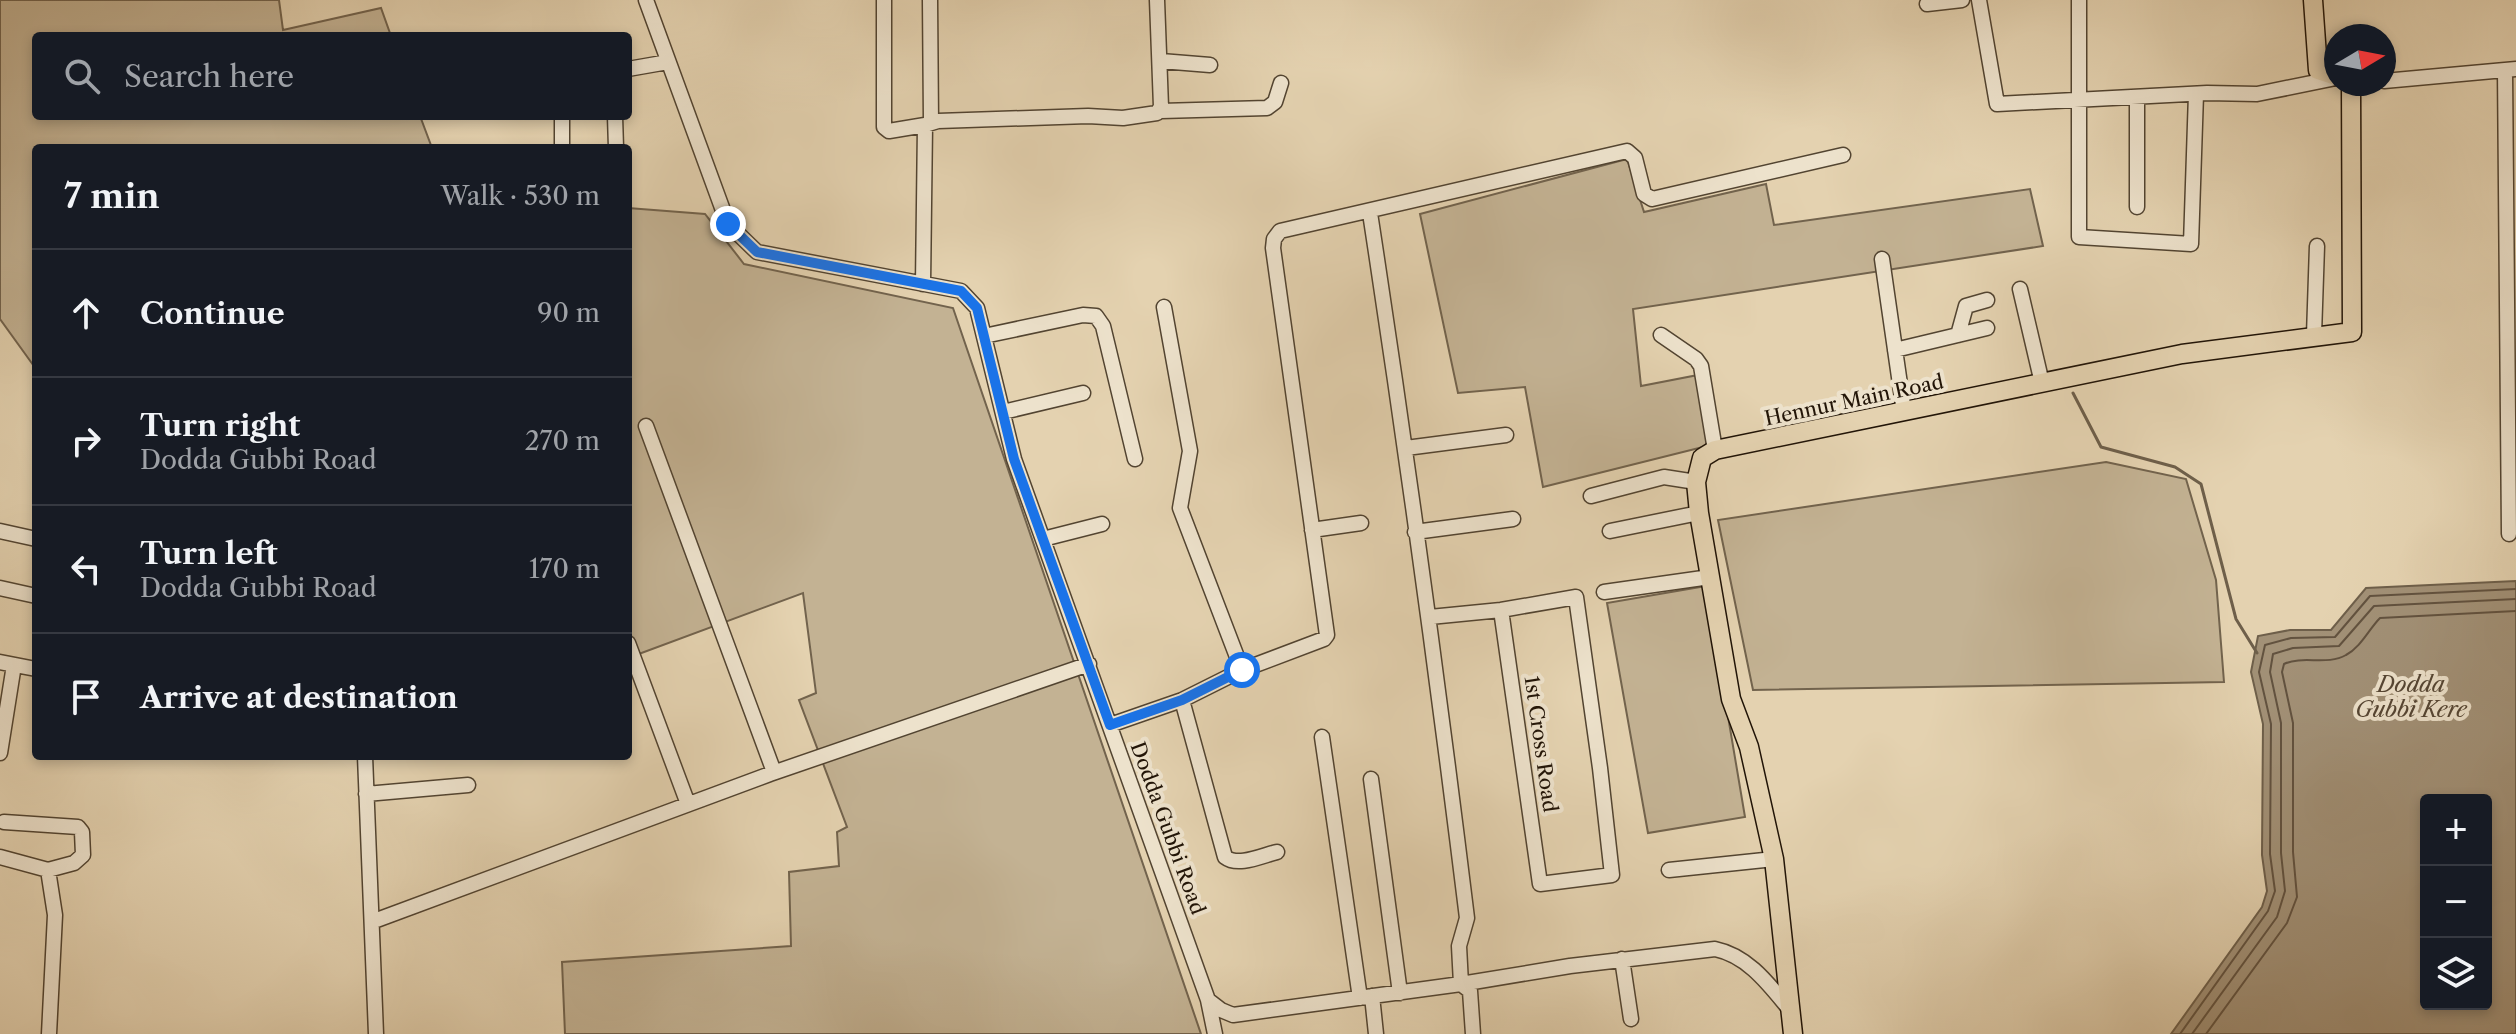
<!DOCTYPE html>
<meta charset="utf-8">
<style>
:root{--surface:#171b24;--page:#20242c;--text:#f1f3f6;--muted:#9ea1a6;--line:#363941}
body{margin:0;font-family:"Libre Caslon Text",serif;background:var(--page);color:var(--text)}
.controls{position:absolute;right:24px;bottom:24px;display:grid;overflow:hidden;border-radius:8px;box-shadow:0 4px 12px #0003}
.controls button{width:72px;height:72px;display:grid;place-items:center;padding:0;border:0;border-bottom:2px solid var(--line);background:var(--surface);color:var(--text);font:40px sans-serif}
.compass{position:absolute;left:2324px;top:24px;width:72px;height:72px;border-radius:50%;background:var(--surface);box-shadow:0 4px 12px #0003;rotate:80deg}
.stop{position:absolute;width:24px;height:24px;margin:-18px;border:6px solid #1a73e8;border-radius:50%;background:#fff}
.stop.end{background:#1a73e8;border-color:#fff;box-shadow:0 2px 8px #0008}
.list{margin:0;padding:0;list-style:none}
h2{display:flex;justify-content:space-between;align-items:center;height:104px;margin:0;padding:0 32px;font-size:34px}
h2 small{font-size:26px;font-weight:400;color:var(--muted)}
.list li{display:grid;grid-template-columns:52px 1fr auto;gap:24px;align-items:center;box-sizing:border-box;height:128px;padding:0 32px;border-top:2px solid var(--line)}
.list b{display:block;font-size:30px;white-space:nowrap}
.list p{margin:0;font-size:26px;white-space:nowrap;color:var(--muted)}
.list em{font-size:26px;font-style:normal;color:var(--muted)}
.icon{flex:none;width:44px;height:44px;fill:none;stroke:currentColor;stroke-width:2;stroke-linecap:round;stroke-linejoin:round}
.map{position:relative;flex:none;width:2516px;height:1034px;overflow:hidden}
.search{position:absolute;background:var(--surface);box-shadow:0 4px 12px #0003;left:32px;top:32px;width:600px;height:88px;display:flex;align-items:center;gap:20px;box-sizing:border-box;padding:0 28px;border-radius:8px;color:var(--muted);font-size:30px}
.panel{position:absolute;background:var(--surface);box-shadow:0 4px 12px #0003;left:32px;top:144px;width:600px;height:616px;border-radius:8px}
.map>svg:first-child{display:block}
.green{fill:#c3b293;stroke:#72634d;stroke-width:2}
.water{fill:#a29177;stroke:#6e5f4a;stroke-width:2;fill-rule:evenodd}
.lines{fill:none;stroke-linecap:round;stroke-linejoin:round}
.shore{stroke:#62523f;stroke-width:2}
.stream{stroke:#6e5f4a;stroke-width:3}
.minor-casing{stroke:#524431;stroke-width:17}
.major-casing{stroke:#211407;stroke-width:21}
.minor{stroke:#ede2cc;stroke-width:14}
.major{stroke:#e4d2b0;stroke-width:18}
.route{stroke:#1a73e8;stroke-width:10}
.labels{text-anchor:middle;stroke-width:8;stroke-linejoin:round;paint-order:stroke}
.street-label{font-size:20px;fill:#211407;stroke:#ede2cc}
.water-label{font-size:22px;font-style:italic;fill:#554634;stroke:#ede2cc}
</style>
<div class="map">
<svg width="2516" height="1034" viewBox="0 0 2516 1034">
<rect width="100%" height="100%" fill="#e4d2b0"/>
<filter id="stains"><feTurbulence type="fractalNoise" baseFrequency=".0025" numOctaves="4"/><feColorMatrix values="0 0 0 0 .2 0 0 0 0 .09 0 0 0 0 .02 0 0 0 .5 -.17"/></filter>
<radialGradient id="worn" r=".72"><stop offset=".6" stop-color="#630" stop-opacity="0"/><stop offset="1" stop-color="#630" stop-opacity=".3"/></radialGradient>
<!-- green -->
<path class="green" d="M0,0h279l4,30 98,-22 10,28h-355v80h384l12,32h-396v221l-36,-50z
M1627,159l17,53 122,-28 8,41 256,-36 13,57 -410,63 8,77 57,-11 13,70 -168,42 -18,-100 -67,6 -38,-179z
M628,208l77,6 39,50 209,44 248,726h-636l-3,-72 229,-16 -2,-74 50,-6 -2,-34 10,-5 -48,-127 17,-7 -13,-100 -175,65z
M2106,462l80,17 30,101 8,102 -471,8 -35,-170z
M1706,586l39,231 -97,16 -41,-230z"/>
<!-- water -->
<path class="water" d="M2516,581v453h-345l91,-127 5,-16 -5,-36 1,-131 -12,-52 7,-36 32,-6h41l35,-42zM2426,800h60v204h-60z"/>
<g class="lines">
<!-- shore -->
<path class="shore" d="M2180,1034l88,-123 7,-20 -5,-37 1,-130 -12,-52 6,-27 26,-7 44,-1 35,-41 146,-7
M2192,1034l85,-117 8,-26 -4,-38v-130l-11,-51 3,-18 20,-6 46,-2 35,-40 142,-7
M2206,1034l81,-111 10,-26 -4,-45v-129l-11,-51 2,-8c19,-9 43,2 62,-9 15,-8 23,-26 34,-37l136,-7"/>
<!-- stream -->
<path class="stream" d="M2073,393l28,54 74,20 26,17 35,135 21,34"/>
<defs>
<path id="minor" d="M646,0l82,224 29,28 204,39 16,17 37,151 194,541 13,10 12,5 228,-31 9,7 3,43
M884,0v127l5,4 36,-6
M930,0l1,122
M1979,0l18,104 210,-11 50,1 79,-16
M2079,0v237l112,7 5,-150
M1927,4l35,-4
M1161,61l49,4
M628,69l40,-7
M2505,70l4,464
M2384,81l132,-12
M1161,111l106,-3 8,-6 6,-19
M562,116v32
M615,116l1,32
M2137,207v-110
M1370,213c36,235 68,469 97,705l-8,28 2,38 109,-18 145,-17c34,7 55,37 76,62
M1882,259l22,153
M923,284l2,-159 13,-4 150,-5 35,2 34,-5 4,-6 -4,-107
M2020,289l22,94
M1164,307l26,144 -10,57 62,162
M1661,335l35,24 5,7 14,84
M1958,335l8,-29 21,-6
M2314,335l3,-89
M984,336l99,-21 13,1 7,10 32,133
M1895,350l92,-22
M1003,412l80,-19
M646,426l128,346
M1406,448l100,-13
M1591,496l73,-19 32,5
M1312,530l49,-7
M0,531l36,8
M1610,531l89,-18
M1415,532l98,-13
M1043,539l59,-15
M0,588l36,8
M1604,592l106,-15
M1430,617l71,-7 75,-13 24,171 12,107 -72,9 -39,-274
M628,643l60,161
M0,662l36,7
M1182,700l43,157c13,10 36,-1 52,-5
M1110,725l72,-25 60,-30 82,-31 3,-4 -54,-387 1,-9 6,-8 347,-80 8,7 9,36 8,5 191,-44
M1322,737l38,261
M0,753l14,-88
M365,756l11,278
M1371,779l29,214
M366,794l102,-9
M4,822l74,5 4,5 1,23 -9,8 -26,7
M0,857l48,13 7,45 -6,119
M1669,870l105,-11
M374,921l396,-147 319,-110
M1622,959l9,60
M1372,996l4,38
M1208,1000l7,34"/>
<path id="major" d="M2313,0l5,70 18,6
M1793,1034l-19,-175 -25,-112 -18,-48 -32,-186 -3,-31 6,-24 13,-8 467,-96 170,-22 -1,-248"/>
</defs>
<!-- minor casing -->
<use href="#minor" class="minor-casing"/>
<!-- major casing -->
<use href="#major" class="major-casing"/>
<!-- minor -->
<use href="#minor" class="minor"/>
<!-- major -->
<use href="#major" class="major"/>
</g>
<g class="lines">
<!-- route -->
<path class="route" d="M728,224l29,28 204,39 16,17 37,151 96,266 72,-25 60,-30"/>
</g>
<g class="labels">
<!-- street labels -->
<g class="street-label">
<text transform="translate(1854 400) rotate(-12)" y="7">Hennur Main Road</text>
<text transform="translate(1541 744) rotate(82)" y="7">1st Cross Road</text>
<text transform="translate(1168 828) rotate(70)" y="7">Dodda Gubbi Road</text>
</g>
<!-- water labels -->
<g class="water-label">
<text x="2411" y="692">Dodda<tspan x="2411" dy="25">Gubbi Kere</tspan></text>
</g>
</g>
<rect width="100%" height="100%" filter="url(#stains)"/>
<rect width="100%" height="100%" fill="url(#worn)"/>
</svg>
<div class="controls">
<button>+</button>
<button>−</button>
<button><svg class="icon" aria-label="layers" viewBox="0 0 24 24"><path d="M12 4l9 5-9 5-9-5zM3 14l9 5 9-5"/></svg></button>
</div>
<svg class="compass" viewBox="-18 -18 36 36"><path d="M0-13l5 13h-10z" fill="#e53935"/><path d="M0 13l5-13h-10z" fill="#9ea1a6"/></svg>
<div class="stop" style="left:1242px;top:670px"></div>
<div class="stop end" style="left:728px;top:224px"></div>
<div class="search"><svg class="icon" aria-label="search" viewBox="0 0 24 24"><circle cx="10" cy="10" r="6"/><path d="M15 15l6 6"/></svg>Search here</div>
<section class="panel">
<h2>7 min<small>Walk · 530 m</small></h2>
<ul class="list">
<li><svg class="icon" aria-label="ahead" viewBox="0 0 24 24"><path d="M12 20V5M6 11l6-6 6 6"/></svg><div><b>Continue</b></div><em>90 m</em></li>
<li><svg class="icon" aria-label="right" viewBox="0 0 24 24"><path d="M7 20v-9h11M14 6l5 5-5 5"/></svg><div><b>Turn right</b><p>Dodda Gubbi Road</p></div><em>270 m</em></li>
<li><svg class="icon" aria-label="left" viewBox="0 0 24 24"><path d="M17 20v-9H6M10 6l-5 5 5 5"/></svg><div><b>Turn left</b><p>Dodda Gubbi Road</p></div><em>170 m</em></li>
<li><svg class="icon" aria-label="arrive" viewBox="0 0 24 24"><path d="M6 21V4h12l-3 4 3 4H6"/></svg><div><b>Arrive at destination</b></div></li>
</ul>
</section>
</div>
